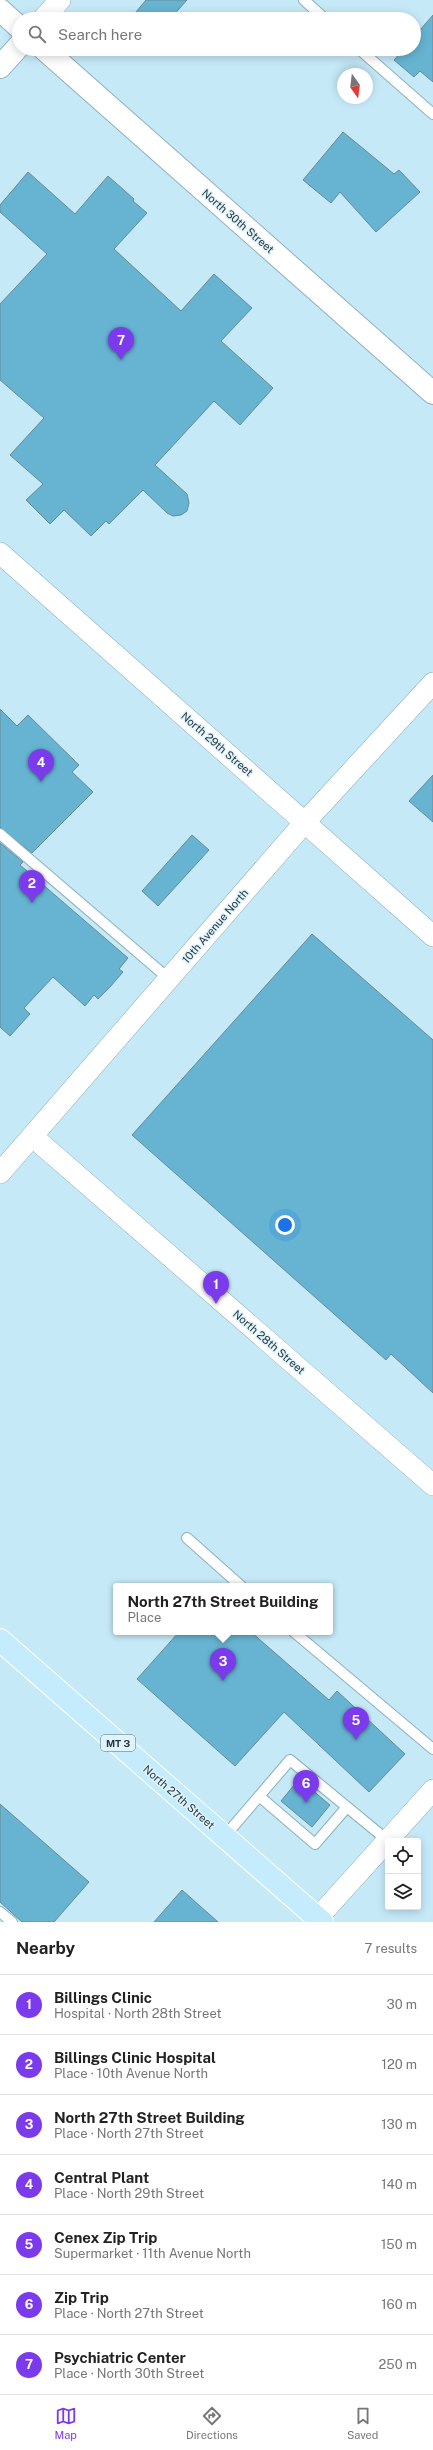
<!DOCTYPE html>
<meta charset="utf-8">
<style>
:root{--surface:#fff;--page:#f2f2f2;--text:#222;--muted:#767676;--line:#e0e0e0;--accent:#7c3aed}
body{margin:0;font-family:"Public Sans",sans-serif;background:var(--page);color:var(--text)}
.controls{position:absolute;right:12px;bottom:12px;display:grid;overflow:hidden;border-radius:4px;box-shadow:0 2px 10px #0003}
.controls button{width:36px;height:36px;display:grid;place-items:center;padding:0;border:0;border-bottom:1px solid var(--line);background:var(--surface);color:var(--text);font:20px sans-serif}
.compass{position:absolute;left:337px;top:68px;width:36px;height:36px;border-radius:50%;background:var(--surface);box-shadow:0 2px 10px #0003;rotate:166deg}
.you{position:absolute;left:285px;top:1225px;width:14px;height:14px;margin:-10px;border:3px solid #fff;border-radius:50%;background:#1a73e8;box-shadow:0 0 0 6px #1a73e833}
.badge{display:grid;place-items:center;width:26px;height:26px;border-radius:50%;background:var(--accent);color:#fff;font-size:13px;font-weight:700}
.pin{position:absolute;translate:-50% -33px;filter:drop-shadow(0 1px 2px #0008)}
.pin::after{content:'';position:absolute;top:21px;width:14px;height:12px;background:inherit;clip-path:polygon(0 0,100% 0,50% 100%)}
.popup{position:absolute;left:113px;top:1583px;width:220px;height:52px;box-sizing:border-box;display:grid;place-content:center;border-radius:4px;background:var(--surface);filter:drop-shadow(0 1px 3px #0005);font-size:13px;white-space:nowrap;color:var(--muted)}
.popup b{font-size:15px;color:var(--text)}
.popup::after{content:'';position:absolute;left:50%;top:100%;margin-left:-8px;border:8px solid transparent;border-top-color:var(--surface)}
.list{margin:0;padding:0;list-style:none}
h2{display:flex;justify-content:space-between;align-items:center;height:52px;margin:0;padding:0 16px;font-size:17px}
h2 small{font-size:13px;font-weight:400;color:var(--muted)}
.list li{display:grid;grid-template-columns:26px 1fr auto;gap:12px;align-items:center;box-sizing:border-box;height:60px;padding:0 16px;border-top:1px solid var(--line)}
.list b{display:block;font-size:15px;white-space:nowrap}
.list p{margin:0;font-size:13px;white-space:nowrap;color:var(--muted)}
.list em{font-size:13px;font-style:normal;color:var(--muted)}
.icon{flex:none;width:22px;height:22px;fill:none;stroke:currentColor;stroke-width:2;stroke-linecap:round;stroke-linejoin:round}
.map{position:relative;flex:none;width:433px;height:1922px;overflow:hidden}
.search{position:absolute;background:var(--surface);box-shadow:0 2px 10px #0003;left:12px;right:12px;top:12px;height:44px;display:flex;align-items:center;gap:10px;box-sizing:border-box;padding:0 14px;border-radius:22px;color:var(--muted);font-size:15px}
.sheet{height:472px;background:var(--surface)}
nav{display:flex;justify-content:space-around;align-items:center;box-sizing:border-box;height:56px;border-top:1px solid var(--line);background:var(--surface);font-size:11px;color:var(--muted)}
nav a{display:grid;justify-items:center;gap:2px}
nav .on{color:var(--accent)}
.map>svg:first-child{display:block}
.building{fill:#66b4d2;stroke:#698996}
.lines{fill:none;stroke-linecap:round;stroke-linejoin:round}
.lane-casing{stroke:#8eafbd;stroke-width:12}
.street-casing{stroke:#8eafbd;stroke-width:22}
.secondary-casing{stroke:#8eafbd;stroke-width:24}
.primary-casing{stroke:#fff;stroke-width:24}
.lane{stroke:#fff;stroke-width:10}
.street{stroke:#fff;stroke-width:21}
.secondary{stroke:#fff;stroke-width:22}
.primary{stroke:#c4ecfd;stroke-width:22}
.labels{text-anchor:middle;stroke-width:3;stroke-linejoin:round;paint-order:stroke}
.shield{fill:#dff4fd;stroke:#5f6e75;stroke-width:1}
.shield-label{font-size:10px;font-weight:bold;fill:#28353b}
.street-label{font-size:11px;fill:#28353b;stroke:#dff4fd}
</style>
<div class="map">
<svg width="433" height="1922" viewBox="0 0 433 1922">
<rect width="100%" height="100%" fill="#c6e9f8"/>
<!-- building -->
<path class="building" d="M146,0h41l-17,19h-40z
M433,15v67l-13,-11 -6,6 -20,-17 10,-11h10v-12z
M343,132l51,42 5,-4 21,22 -44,40 -36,-40 -9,11 -28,-23z
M28,172l47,42 33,-38 26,23 -1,2 14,12 -33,36 67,62 33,-37 38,34 -31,33 52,47 -33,37 -26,-24 -59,64 32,29 2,9 -2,8 -6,4 -8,1 -6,-3 -24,-23 -34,34 -3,-3 -15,15 -27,-26 -14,14 -24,-24 17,-16 -33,-29 34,-37 -44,-38v-76l47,-50 -47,-42v-7z
M0,709l17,17 11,-11 51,50 -7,7 21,20 -61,61 -32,-25z
M433,775v47l-24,-21z
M192,835l17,15 -51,56 -16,-15z
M0,843l23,19 -3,3 108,93 -9,11 4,3 -13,15 -12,12 -4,-4 -9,11 -32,-29 -29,31 6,6 -20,22 -10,-9z
M312,934l121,106v353l-42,-39 -5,6 -254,-225z
M179,1632h72l78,68 8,-9 68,63 -36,38 -85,-80 -49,54 -98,-87z
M299,1779l31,26 -18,22 -31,-26z
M0,1804l89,78 -35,40h-32l-22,-20z
M182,1890l36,32h-64z"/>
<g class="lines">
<defs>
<path id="lane" d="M304,0l21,19
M359,49l74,65
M0,834l169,145
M187,1538l54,48
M294,1632l139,117
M259,1796l56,48 32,-37
M225,1836l65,-76 97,80
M0,1912l12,10"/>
<path id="street" d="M43,19l17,-19
M0,553l433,383
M32,1136l401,349
M0,1173l305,-351 128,-139
M314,1922l119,-132"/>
<path id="secondary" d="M0,10l19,17
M44,49l389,344
M0,67l19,-21"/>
<path id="primary" d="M0,1640l322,282"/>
</defs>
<!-- lane casing -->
<use href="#lane" class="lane-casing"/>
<!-- street casing -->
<use href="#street" class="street-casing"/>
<!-- secondary casing -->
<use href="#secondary" class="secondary-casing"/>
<!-- primary casing -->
<use href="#primary" class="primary-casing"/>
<!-- lane -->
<use href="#lane" class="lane"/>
<!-- street -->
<use href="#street" class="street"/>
<!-- secondary -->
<use href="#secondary" class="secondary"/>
<!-- primary -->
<use href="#primary" class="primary"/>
</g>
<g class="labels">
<!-- shield labels -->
<rect class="shield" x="101" y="1735" width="34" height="16" rx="3"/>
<g class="shield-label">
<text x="118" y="1747">MT 3</text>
</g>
<!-- street labels -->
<g class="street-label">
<text transform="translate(238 221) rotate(41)" y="4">North 30th Street</text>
<text transform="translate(217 744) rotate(41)" y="4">North 29th Street</text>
<text transform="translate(215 926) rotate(-49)" y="4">10th Avenue North</text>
<text transform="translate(269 1342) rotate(41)" y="4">North 28th Street</text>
<text transform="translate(179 1797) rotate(41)" y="4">North 27th Street</text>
</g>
</g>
</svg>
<div class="controls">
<button><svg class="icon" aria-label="locate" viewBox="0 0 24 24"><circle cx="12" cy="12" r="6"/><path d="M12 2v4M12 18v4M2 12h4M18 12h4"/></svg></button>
<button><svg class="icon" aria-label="layers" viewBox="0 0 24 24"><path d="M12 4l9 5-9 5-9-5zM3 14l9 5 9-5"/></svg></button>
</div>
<svg class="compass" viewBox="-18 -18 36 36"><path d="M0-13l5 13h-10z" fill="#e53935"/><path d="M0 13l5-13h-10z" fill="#767676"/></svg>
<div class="you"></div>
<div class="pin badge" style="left:216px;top:1304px">1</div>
<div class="pin badge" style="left:32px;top:903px">2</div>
<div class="pin badge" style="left:223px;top:1681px">3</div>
<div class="popup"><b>North 27th Street Building</b>Place</div>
<div class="pin badge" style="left:41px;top:782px">4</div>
<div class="pin badge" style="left:356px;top:1740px">5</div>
<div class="pin badge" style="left:306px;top:1803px">6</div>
<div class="pin badge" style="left:121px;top:360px">7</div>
<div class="search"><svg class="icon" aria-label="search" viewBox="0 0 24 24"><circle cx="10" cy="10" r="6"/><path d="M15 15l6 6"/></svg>Search here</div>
</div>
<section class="sheet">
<h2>Nearby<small>7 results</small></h2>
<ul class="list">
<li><span class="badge">1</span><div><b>Billings Clinic</b><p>Hospital · North 28th Street</p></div><em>30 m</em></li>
<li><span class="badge">2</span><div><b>Billings Clinic Hospital</b><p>Place · 10th Avenue North</p></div><em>120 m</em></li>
<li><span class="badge">3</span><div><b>North 27th Street Building</b><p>Place · North 27th Street</p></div><em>130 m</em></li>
<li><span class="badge">4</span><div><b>Central Plant</b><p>Place · North 29th Street</p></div><em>140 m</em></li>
<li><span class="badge">5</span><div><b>Cenex Zip Trip</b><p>Supermarket · 11th Avenue North</p></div><em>150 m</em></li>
<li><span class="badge">6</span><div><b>Zip Trip</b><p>Place · North 27th Street</p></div><em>160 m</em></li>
<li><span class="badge">7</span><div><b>Psychiatric Center</b><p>Place · North 30th Street</p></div><em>250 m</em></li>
</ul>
</section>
<nav>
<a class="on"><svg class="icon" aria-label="map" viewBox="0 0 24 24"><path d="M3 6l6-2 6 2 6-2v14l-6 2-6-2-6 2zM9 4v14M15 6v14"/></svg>Map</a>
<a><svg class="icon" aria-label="directions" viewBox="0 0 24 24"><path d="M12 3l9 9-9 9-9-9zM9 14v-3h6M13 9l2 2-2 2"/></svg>Directions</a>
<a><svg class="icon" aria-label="saved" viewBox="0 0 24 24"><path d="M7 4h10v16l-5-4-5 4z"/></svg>Saved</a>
</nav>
